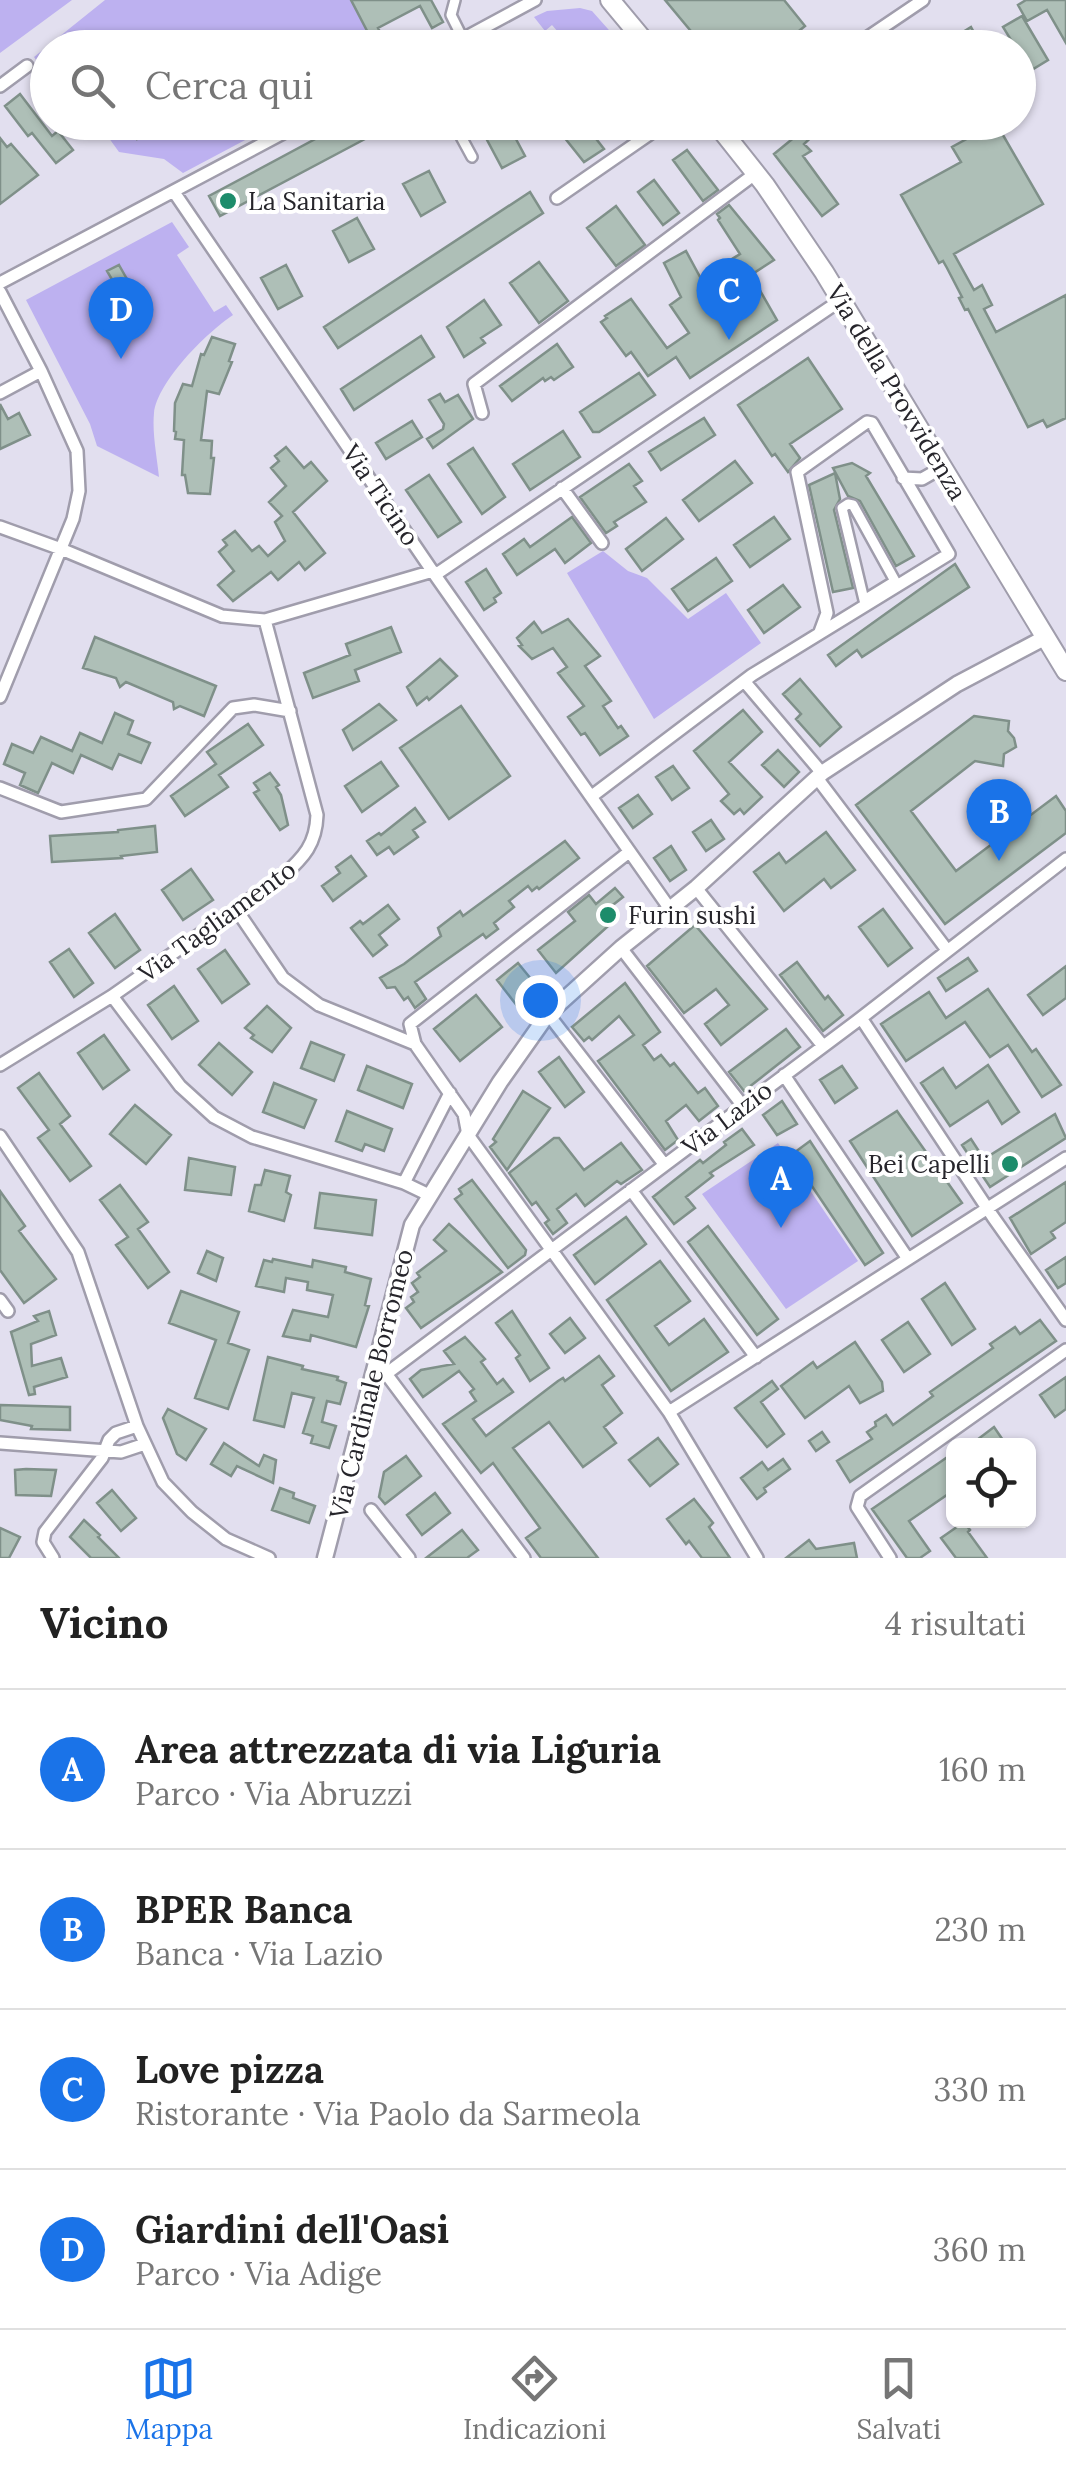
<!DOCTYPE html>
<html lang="it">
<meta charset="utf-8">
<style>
:root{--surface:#fff;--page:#f6f6f6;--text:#222;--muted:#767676;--line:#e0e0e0;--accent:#1a73e8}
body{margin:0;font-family:Lora,serif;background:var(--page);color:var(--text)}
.controls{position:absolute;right:30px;bottom:30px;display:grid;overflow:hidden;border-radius:15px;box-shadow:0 2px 8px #0004}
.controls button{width:90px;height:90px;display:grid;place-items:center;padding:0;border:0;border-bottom:2px solid var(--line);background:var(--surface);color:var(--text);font:50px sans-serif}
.you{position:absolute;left:540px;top:1000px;width:35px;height:35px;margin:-25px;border:8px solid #fff;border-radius:50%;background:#1a73e8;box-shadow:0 0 0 15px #1a73e833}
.badge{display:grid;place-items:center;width:65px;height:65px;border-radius:50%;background:var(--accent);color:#fff;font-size:32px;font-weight:700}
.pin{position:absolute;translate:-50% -82px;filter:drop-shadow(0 2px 5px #0008)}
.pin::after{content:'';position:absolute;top:52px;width:35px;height:30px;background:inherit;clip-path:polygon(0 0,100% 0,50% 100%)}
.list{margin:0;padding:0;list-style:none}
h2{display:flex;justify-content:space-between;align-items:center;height:130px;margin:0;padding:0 40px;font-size:42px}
h2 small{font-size:32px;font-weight:400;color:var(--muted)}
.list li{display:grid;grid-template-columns:65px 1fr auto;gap:30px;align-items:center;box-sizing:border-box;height:160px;padding:0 40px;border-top:2px solid var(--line)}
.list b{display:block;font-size:38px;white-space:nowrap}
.list p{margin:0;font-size:32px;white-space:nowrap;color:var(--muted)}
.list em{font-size:32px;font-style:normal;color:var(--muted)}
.icon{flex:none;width:55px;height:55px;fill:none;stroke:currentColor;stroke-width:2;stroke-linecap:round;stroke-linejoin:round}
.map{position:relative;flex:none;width:1066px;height:1558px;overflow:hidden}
.search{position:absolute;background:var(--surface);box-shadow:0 2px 8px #0004;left:30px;right:30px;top:30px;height:110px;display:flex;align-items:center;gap:25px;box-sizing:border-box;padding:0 35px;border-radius:55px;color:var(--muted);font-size:38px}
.sheet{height:770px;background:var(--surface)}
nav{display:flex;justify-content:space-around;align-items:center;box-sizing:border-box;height:140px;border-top:2px solid var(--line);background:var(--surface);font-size:28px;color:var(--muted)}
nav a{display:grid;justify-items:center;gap:5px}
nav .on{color:var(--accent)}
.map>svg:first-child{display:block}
.green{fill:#bdb1f0}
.building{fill:#aebfb7;stroke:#7f9089;stroke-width:2.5}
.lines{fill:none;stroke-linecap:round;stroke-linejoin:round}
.pedestrian-casing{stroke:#a09dac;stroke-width:14}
.minor-casing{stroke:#a09dac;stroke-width:16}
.tertiary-casing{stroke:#a09dac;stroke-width:19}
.primary-casing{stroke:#a09dac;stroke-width:22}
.pedestrian{stroke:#fff;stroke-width:9}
.minor{stroke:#fff;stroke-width:11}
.tertiary{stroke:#fff;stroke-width:14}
.primary{stroke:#fff;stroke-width:18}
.poi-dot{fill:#1d8c6b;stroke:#fff;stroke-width:4}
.labels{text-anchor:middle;stroke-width:8;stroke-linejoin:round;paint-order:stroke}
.poi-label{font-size:25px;fill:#26252b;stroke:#fff;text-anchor:start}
.street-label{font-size:25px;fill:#26252b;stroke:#fff}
</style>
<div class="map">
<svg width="1066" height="1558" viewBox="0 0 1066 1558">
<rect width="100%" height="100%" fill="#e2dfef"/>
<!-- green -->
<path class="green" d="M0,0h72l-72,53z
M105,0h246l25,47 -328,1 -1,27 -13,-18z
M580,8l12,3 32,36h-53l-19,-22 -7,6 -11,-14 13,-6z
M84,123h193l-94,50 -19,-14 -45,-7 -13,-18 -9,6z
M172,222l17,25 -12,8 37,57 12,-7 7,10c-27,18 -75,66 -79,98 -2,20 3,44 5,64l-62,-31 -7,-22 -64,-124z
M603,551l25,20 19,7 41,41 38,-26 35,50 -107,76 -87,-146z
M778,1143l80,118 -72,48 -84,-115z"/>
<!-- building -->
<path class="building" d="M351,0h80l12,22 -11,6 -12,-22 -42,22 11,20h-13z
M665,0h119l21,26 -27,22h-73z
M1026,0h40v43l-19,-33 -20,11 -9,-16z
M1022,16l26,44 -18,11 -27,-44z
M971,27l6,11 6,-3 8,13h-30l-6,-11z
M20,94l32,42 6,-5 15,19 -17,13 -24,-30 -4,3 -23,-30z
M138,122h29l-30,17 -7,-12z
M347,122h50l-177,94 -11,-20z
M552,122h31l21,27 -20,13z
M813,122l12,2 -21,20 7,7 -8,5 35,48 -16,12 -48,-62z
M996,123l47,81 -89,50 20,36 8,-5 10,20 -8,4 12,23 70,-37v123l-19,9 -4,-7 -15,7 -60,-118 -3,1 -6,-12 3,-1 -15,-29 -4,-7 -4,2 -38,-68 60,-33 -9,-15z
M509,126l16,30 -23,12 -16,-30z
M0,138l7,9 4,-3 27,31 -38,29z
M687,150l31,40 -15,11 -30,-41z
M429,171l16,31 -24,14 -18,-32z
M654,180l25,33 -16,12 -25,-33z
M530,192l13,21 -205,135 -14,-21z
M729,205l45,55 -23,15 26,45 -87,58 -14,-21 -28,19 -17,-24 -5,4 -25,-34 6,-4 -2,-2 26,-17 36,49 22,-15 -19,-28 11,-8 -17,-34 22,-12 20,37 -3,2 16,23 20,-14 -20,-32 21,-13 -22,-34 2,-2 -3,-4z
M616,206l29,39 -29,21 -29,-38z
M357,218l17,31 -25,13 -16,-31z
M539,262l29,39 -29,22 -29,-40z
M119,265l13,23 -11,7 -14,-24z
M286,265l16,31 -24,13 -17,-31z
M484,300l17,25 -20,13 4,5 -21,14 -17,-30z
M421,336l13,21 -80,53 -13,-21z
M212,337l23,7 -6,17 3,1 -13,32 -12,-3 -6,49 11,1 -1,17h3l-4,36 -22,-1 -3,-18h-3l2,-35 -9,-1 1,-7 -2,-1 1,-28 8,-19 9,2 9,-32 3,1z
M557,344l16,23 -19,13 -3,-3 -6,4 -2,-3 -31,23 -12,-15z
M808,358l34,51 -52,35 10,14 -12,14 -13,-18 -3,2 -34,-51z
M639,373l16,22 -56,37h-6l-13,-20z
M440,394l5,8 13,-7 15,24 -40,29 -6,-9 16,-10 1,-5 -15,-24z
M0,404l8,15 11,-6 11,22 -30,14z
M704,418l11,17 -54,35 -12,-18z
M412,421l10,16 -36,22 -10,-16z
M563,431l17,26 -50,33 -17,-26z
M286,447l18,21 7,-6 16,19 -34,31 32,41 -20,17 -6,-8 -21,18 -7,-8 -38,29 -15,-16 16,-14 -15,-19 8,-7 -4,-5 12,-9 17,20 7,-5 9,10 17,-15 -10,-19 7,-6 -13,-14 17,-16 -15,-18 8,-7 -4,-5z
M473,448l32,49 -23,17 -34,-50z
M735,461l17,22 -53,38 -16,-21z
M852,463l18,10 -4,3 48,80 -18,10 -36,-65 -12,-5 -15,-28z
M629,464l13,17 -8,5 12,16 -32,20 3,4 -11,7 -26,-36z
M835,473l5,26 -6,11 19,78 -20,4 -24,-107z
M429,475l32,47 -23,15 -32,-47z
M572,517l19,26 -26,20 -10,-14 -38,26 -14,-21 21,-15 6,8z
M774,517l16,22 -40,28 -16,-22z
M666,518l17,21 -41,32 -16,-22z
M716,558l16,23 -44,30 -16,-22z
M955,564l14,23 -107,70 -5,-7 -21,16 -8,-11z
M486,569l15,24 -7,5 2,4 -12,8 -18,-28z
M783,585l17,22 -36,26 -16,-23z
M568,619l32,37 -15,10 26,35 -8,5 15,22 3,-2 7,10 -28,19 -15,-22 -4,2 -13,-18 16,-11 -26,-33 9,-6 -14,-19 -21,11 -13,-13 3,-1 -5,-7 17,-16 8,11z
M391,627l10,25 -46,18 4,11 -46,17 -9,-25 46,-18 -4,-11z
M95,637l121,49 -12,30 -24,-10 -6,3 -1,-7 -47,-20 -6,5 -4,-9 -33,-10z
M440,659l17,17 -28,24 -2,-3 -10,8 -10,-18z
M800,679l41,48 -21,19 -24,-27 5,-5 -18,-20z
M379,704l17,16 -43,30 -10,-20z
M461,706l49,70 -61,43 -49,-71z
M743,710l19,22 -33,30 33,35 -18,17 -4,-5 -6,5 -13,-13 8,-7 -35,-43z
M115,713l18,8 -5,13 22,9 -9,20 -22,-9 -7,15 -31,-14 -8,18 -21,-10 -14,30 -18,-8 5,-12 -21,-9 8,-20 21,9 8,-16 31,14 8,-18 22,10z
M974,716l35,5 -1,10 6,7 2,9 -12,7 -1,12 -28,-5 -64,50 45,60 100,-75 10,15v22l-121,91 -89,-119z
M248,724l15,21 -44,30 9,12 -43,29 -14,-20 45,-32 -9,-12z
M778,750l21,22 -15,15 -22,-22z
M381,762l17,24 -36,26 -17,-26z
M673,766l16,22 -17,12 -16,-23z
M270,773l9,12 -3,2 5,8 7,30 -8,5 -26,-37 5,-3 -5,-7z
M638,795l14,19 -19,14 -14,-20z
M415,808l10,14 -12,8 5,7 -24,17 -5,-7 -12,8 -10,-14 12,-8 2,2z
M711,820l13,19 -18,12 -13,-19z
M155,826l2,26 -36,4 1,2 -70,4 -2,-26 68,-4v-2z
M826,832l29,38 -24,18 -7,-9 -40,32 -30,-39 25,-19 7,10z
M565,841l14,17 -40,31 -2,-2 -5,4 -4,-5 -19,15 5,6 -20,16 4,6 -12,9 -3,-4 -68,48 11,17 -11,9 -7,-11 -4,3 -9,-13 -8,1 -7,-10 24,-14 37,-28 -3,-8 22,-17 3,5z
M671,846l15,24 -16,11 -16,-23z
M351,856l15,20 -33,25 -11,-15 18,-13 -4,-6z
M191,869l22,31 -30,20 -21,-30z
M615,888l8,9 -14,11 8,10 -61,55 -18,-23 37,-29 -7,-9 5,-4 16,-13 7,9z
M388,905l11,14 -20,16 8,10 -14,11 -22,-28 9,-7 3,3z
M883,909l29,39 -24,18 -29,-39z
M115,914l25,36 -25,18 -26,-35z
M695,925l72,84 -46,36 -16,-21 24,-19 -13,-16 -32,24 -37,-47z
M69,949l24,34 -19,14 -24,-35z
M225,950l24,34 -27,19 -24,-34z
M968,958l9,13 -31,20 -8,-13z
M797,962l28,37 3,-3 15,19 -20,16 -43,-56z
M518,963l22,27 -22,17 -21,-27z
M1066,966v32l-23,17 -15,-20z
M625,983l35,49 -17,13 11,15 7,-5 9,11 4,-3 24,30 7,-5 13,18 -19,15 -13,-16 -20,16 12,19 -13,10 -67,-89 36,-26 -15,-19 -27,24 -3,-3 -5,4 -12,-14z
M174,986l24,35 -26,18 -24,-34z
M988,989l44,63 4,-3 25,36 -19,12 -34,-52 -18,12 -25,-35 -59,39 -25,-37 48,-32 17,26z
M476,995l26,32 -42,34 -26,-32z
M267,1006l24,22 -19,24 -21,-14 3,-3 -9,-7z
M786,1029l14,18 -56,44 -15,-19z
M104,1035l25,35 -26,19 -25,-36z
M311,1042l33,13 -10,26 -33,-13z
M219,1043l33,29 -20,23 -33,-30z
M559,1057l25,35 -19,15 -26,-35z
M988,1065l31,47 -17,12 -14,-23 -38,25 -29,-43 22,-15 13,20z
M367,1066l45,18 -9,24 -45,-18z
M842,1066l15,22 -22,15 -15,-23z
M39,1073l31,43 -10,8 31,42 -21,15 -32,-43 11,-8 -31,-42z
M274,1083l42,17 -12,28 -41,-16z
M523,1091l27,17 -43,62 -17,-23 6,-5 -3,-3z
M782,1101l15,23 -20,11 -14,-20z
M135,1105l36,30 -25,29 -36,-30z
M347,1111l45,18 -8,22 -19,-7 -3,7 -26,-10z
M897,1111l65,92 -50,33 -62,-95z
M1055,1114l11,24 -76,49 -28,-42 9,-6 13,20z
M742,1129l12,16 -44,28 3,3 -27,21 9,11 -21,16 -21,-27 47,-37 3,3 23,-18 -2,-3z
M554,1138h5l25,32 37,-27 21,27 -21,14 -4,-3 -32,25 -9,-12 -19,15 10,14 -14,11 -8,-11 4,-3 -13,-18 -4,3 -23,-32z
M810,1141l73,112 -18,12 -74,-110z
M189,1158l46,9 -4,28 -46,-5z
M265,1170l25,6 -4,16 5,3 -7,26 -35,-10 6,-26h6z
M472,1180l54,70 -1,5 -17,13 -53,-69 7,-5 -3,-5z
M1066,1182v40l-15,10 4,6 -24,16 -21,-36z
M120,1185l28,37 -10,7 31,43 -21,16 -32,-43 12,-8 -28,-37z
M0,1191l25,35 -6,5 37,48 -32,24 -24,-33z
M320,1193l56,7 -4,35 -57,-7z
M626,1217l20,27 -51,40 -21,-29z
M449,1224l53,48 -81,56 -15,-20 8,-6 -3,-5 7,-5 -6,-9 8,-6 -3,-4 29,-22 -12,-11z
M708,1226l70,93 -21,16 -69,-93z
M207,1251l16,7 -7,23 -18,-8z
M1066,1257v26l-8,5 -12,-18z
M273,1259l39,8 1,-7 33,7 -1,5 26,7 -6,26 4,1 -13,41 -45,-12 -1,6 -27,-5 10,-26 35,7 5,-22 -26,-5 1,-8 -22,-4 -2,14 -28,-6 8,-26 8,2z
M660,1261l30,40 -35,25 14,19 35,-26 24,33 -57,39 -64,-91z
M945,1283l30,46 -23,16 -30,-46z
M181,1291l58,21 -11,31 21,7 -21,59 -33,-11 21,-58 -47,-17z
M49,1311l7,24 -25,9 1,22 29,-8 6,19 -33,10 1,7 -6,1 -18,-63 27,-11 -4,-5z
M512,1311l37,57 -19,13 -14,-23 4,-3 -24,-32z
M570,1318l15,20 -20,15 -15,-19z
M1040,1320l16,21 -206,141 -13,-21 35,-22 -5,-7 9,-6 -1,-4 11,-7 7,10 40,-29 -3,-4 63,-44 -3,-4 25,-17 5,7z
M908,1322l22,32 -26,18 -22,-32z
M465,1337l20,22 -4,3 16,22 6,-5 10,13 -40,27 13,17 72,-55 5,-3 2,3 34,-25 15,20 -12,9 20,28 -18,14 12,16 -33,24 -34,-45 -36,26 85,110h-57l-15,-20 14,-10 -47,-65 -12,10 -38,-49 33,-23 -6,-9 4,-3 -15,-18 -36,26 -13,-18 11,-9 33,-6 -10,-13z
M855,1342l27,40 1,9 -23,12 -11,-17 -44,32 -24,-32 32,-24 4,6z
M268,1357l35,9 -1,3 36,8 -1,3 9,3 -6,21 -13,-3 -5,21 14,4 -7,22 -18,-5 2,-7 -10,-3 11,-35 -22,-5 -8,34 -30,-7z
M1066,1377v32l-11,8 -15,-22z
M772,1381l6,8 -17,13 23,32 -17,13 -32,-39z
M0,1405l70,2v23l-39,-1 1,-3 -32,-6z
M168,1409l38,20 -20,31 -9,-6 -14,-36z
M994,1427l13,19h-38z
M822,1432l7,10 -13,9 -7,-10z
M658,1438l20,26 -28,22 -21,-26z
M224,1443l35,23 5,-11 12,5 -3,23 -36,-17 -6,10 -20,-12z
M406,1456l15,20 -36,28 -6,-7 5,-25z
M949,1456l5,7v27l-45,31 21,30 -10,7h-13l-35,-49z
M783,1459l7,10 -26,19 2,4 -9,7 -16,-21 21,-16 6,8z
M26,1469l30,1 -5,26 -35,-1 -1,-25z
M280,1488l14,5 -1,5 22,8 -6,17 -37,-13z
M112,1490l24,28 -15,13 -24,-28z
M435,1493l15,20 -28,22 -15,-20z
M694,1499l19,24 -4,4 21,31h-28l-13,-17 -3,3 -19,-25z
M84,1520l16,15 -2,2 21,21h-28l-21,-21z
M964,1522l6,8 -2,2 19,26h-31l-15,-20z
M0,1528l20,9 -11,21h-9z
M462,1530l16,20 -11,8h-41z
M809,1540l7,9 38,-6 3,15h-71z"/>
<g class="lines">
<defs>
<path id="pedestrian" d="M455,0l-4,15 12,24
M453,122l19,35
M848,504l5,1 42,76 -31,19 -22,-92z"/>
<path id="minor" d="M446,48l89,-48
M852,48l71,-48
M0,86l27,-20
M727,137l16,-15
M174,192l261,383 235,334
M557,198l110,-76
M0,283l304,-161
M0,292l41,79 36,80 2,40 -6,28 -73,178
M0,393l41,-22
M482,413l-8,-29 282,-211
M903,478l19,1 21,-12
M562,488l40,55
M0,527l61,22 161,67 43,4 168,-49
M435,575l406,-275
M744,681l78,92
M817,778l130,172
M0,788l61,24 85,-13 87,-91 21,-3 36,6
M592,796l160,-121 197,-121 -77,-131 -5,-1 -70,50 30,141 -7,19
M696,888l127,158
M236,909l47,69 36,27 96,39 49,70 4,21 201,277 88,146
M621,948l122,158
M112,996l68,90 34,31 38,20 152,46 25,12
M548,1014l116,150
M861,1018l132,199 73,103
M415,1044l-5,-20 219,-172
M0,1065l112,-69 171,-120c21,-19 33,-32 34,-61l-52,-195
M784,1075l124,184
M0,1136l78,116 59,174 26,56 29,30 34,27 43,19
M404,1183l46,-90
M631,1190l125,167
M0,1300l8,11
M384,1371l140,187
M386,1374l475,-356 205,-159
M669,1412l397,-254
M0,1443l121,9 24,-8
M371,1510l38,48
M53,1558l-10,-16 2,-10 57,-74 7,-18 7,-7 21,-7
M890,1558l-33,-51 3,-11 206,-146"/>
<path id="tertiary" d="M325,1558l87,-333 88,-143 48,-68 73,-66 75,-60 126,-115 135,-89 89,-47"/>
<path id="primary" d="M610,0l40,48
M715,122l50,63 59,87 242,399"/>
</defs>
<!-- pedestrian casing -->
<use href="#pedestrian" class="pedestrian-casing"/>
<!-- minor casing -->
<use href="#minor" class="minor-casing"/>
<!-- tertiary casing -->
<use href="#tertiary" class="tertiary-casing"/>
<!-- primary casing -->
<use href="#primary" class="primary-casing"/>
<!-- pedestrian -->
<use href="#pedestrian" class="pedestrian"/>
<!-- minor -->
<use href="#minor" class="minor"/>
<!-- tertiary -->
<use href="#tertiary" class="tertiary"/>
<!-- primary -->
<use href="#primary" class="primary"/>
</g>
<!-- markers -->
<g class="poi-dot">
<circle cx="228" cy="201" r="10"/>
<circle cx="608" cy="915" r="10"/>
<circle cx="1010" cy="1164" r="10"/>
</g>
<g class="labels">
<!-- poi labels -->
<g class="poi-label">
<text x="248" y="210">La Sanitaria</text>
<text x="628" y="924">Furin sushi</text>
<text x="990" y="1173" text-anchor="end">Bei Capelli</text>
</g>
<!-- street labels -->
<g class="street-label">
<text transform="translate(897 392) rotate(59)" y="9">Via della Provvidenza</text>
<text transform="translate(381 495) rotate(56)" y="9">Via Ticino</text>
<text transform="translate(217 921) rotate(-36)" y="9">Via Tagliamento</text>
<text transform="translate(727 1118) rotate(-37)" y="9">Via Lazio</text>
<text transform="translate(371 1384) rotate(-76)" y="9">Via Cardinale Borromeo</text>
</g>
</g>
</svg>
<div class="controls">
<button><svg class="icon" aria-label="locate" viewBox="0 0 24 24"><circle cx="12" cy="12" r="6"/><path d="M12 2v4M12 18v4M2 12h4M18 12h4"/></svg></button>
</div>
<div class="you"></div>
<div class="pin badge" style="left:781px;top:1228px">A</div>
<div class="pin badge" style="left:999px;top:861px">B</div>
<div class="pin badge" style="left:729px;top:340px">C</div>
<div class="pin badge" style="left:121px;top:359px">D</div>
<div class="search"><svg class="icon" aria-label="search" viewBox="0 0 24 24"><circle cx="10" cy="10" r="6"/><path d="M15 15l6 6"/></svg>Cerca qui</div>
</div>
<section class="sheet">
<h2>Vicino<small>4 risultati</small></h2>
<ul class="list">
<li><span class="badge">A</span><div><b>Area attrezzata di via Liguria</b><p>Parco · Via Abruzzi</p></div><em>160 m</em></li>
<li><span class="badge">B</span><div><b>BPER Banca</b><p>Banca · Via Lazio</p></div><em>230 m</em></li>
<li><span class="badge">C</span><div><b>Love pizza</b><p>Ristorante · Via Paolo da Sarmeola</p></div><em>330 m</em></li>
<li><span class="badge">D</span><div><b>Giardini dell'Oasi</b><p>Parco · Via Adige</p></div><em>360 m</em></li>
</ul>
</section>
<nav>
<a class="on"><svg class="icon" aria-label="map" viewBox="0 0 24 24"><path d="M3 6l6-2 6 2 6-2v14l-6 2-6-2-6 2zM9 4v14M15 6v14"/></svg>Mappa</a>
<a><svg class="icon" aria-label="directions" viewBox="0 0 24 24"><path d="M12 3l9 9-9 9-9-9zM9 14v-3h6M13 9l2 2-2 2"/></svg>Indicazioni</a>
<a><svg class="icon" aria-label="saved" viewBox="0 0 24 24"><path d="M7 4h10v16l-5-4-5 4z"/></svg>Salvati</a>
</nav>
